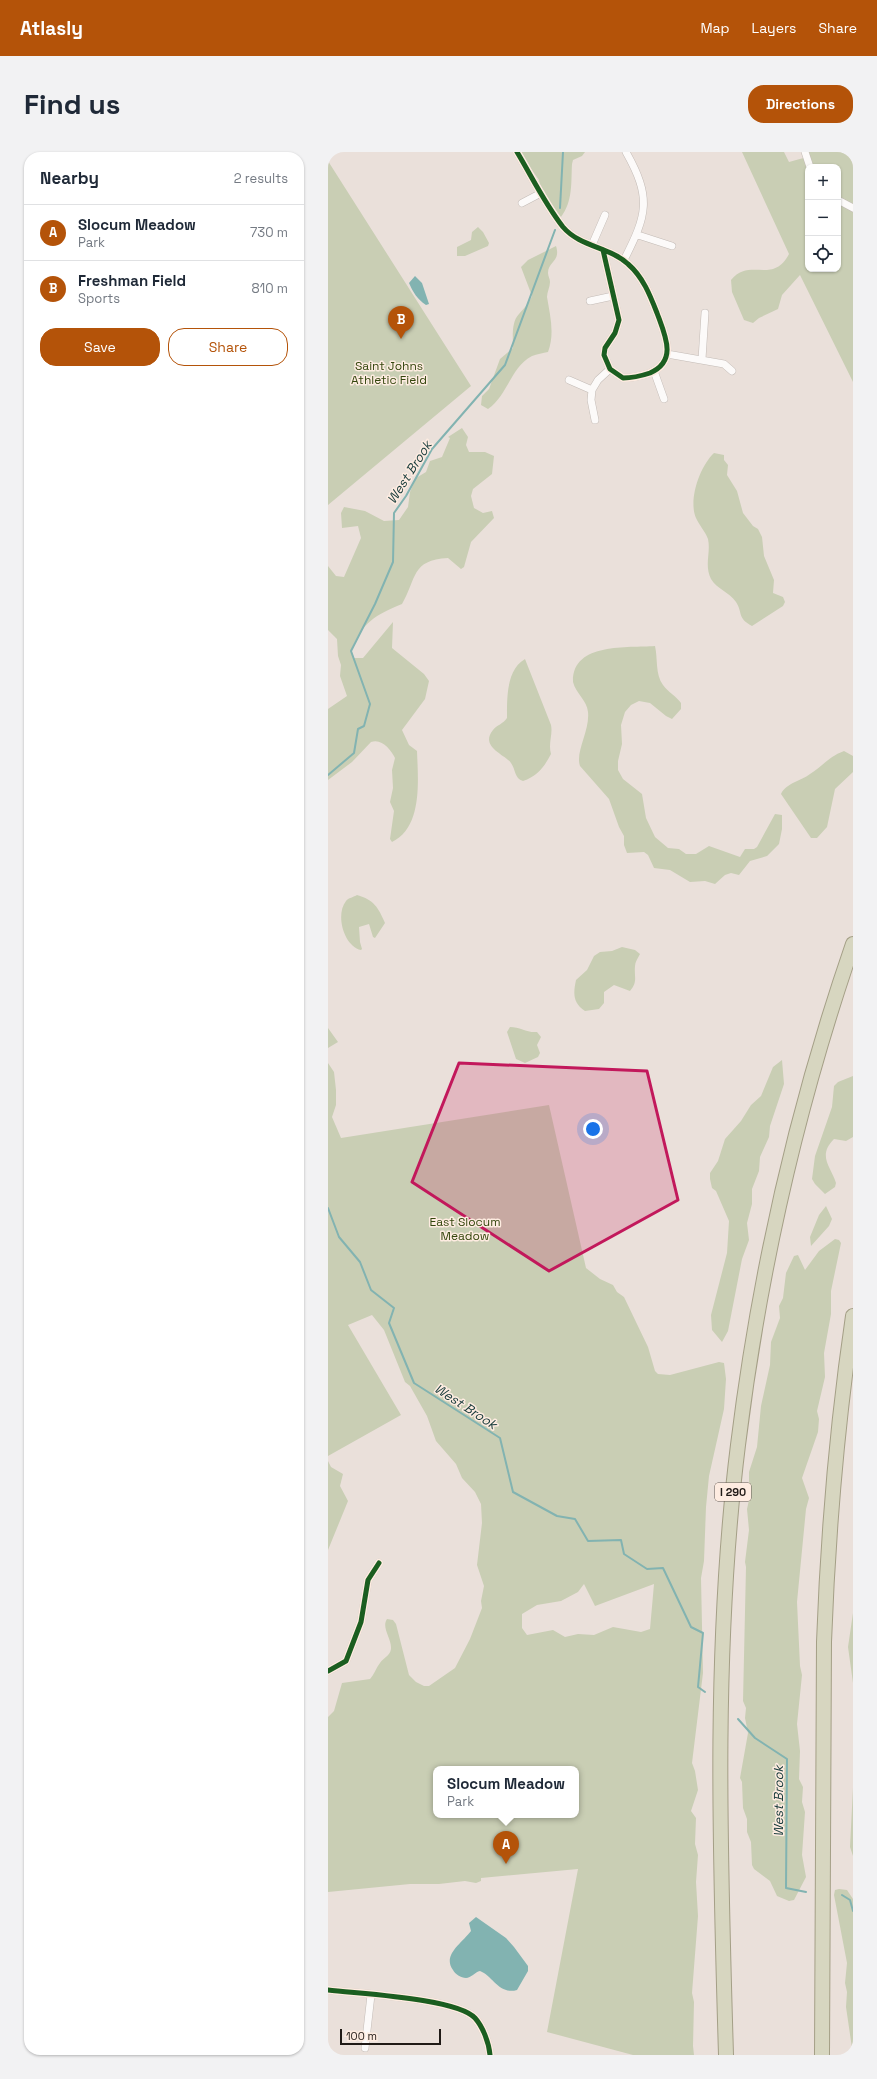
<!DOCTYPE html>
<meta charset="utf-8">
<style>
:root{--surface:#fff;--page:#f2f2f3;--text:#1f2937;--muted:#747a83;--line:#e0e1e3;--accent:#b45309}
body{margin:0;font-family:"Space Grotesk",sans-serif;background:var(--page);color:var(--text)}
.controls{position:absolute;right:12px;top:12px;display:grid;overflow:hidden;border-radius:8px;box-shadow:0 1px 3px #0004}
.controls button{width:36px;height:36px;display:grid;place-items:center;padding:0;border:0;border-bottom:1px solid var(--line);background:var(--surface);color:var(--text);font:20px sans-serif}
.scale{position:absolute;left:12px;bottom:10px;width:101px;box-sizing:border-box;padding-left:4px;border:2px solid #201a16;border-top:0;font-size:11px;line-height:14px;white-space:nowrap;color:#201a16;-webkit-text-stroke:3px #feece1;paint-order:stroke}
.you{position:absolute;left:265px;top:977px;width:14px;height:14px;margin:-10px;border:3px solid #fff;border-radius:50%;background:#1a73e8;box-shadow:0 0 0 6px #1a73e833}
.badge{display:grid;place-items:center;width:26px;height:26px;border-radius:50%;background:var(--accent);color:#fff;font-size:13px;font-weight:700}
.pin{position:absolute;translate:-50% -33px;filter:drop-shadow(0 1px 2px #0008)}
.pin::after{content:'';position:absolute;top:21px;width:14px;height:12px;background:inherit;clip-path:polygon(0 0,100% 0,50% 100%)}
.popup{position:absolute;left:105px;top:1614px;width:146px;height:52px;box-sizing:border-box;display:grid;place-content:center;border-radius:8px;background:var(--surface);filter:drop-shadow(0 1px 3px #0005);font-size:13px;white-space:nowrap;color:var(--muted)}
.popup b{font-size:15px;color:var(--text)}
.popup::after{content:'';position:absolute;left:50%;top:100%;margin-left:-8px;border:8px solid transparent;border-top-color:var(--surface)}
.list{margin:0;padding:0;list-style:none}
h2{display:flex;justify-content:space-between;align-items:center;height:52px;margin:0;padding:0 16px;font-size:17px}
h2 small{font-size:13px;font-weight:400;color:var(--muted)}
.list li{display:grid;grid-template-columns:26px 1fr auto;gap:12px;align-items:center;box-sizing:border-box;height:56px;padding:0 16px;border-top:1px solid var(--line)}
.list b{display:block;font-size:15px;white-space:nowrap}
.list p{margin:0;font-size:13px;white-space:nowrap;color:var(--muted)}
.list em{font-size:13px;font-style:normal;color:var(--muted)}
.actions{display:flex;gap:8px;padding:12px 16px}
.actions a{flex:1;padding:9px 0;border:1px solid var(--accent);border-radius:16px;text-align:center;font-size:14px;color:var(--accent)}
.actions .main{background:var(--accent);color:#fff}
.icon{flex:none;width:22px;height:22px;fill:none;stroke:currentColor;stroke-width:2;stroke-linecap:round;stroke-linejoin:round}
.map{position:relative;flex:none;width:525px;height:1903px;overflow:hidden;border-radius:16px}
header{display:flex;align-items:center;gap:24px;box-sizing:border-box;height:56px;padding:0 20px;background:var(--accent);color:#fff}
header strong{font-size:19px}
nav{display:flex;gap:22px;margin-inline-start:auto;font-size:14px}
.intro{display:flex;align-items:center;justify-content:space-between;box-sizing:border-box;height:96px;padding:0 24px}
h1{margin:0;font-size:28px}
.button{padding:10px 18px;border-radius:16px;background:var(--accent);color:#fff;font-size:14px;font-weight:700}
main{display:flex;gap:24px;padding:0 24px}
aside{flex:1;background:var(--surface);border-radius:16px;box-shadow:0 1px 3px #0004}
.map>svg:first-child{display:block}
.green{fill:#c9ceb4;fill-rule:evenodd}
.water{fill:#82b3b1}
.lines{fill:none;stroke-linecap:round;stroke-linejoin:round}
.stream{stroke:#82b3b1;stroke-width:2}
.minor-casing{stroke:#c3bbb6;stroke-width:8}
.motorway-casing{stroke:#a49f86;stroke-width:16}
.minor{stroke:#fcfaf9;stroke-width:7}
.motorway{stroke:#d7d6c0;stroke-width:14}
.cycleway-casing{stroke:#feece1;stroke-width:8}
.cycleway{stroke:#1b5e20;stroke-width:5}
.marked{fill:#c2185b;fill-opacity:0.2;stroke:#c2185b;stroke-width:3;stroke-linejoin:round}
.labels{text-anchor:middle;stroke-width:3;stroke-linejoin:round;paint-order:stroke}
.shield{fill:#feece1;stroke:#635953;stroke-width:1}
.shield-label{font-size:11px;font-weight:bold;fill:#201a16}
.park-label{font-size:12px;fill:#34460d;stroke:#feece1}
.water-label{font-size:13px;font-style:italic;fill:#173b3b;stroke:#feece1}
</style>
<header>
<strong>Atlasly</strong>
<nav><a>Map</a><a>Layers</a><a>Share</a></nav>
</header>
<div class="intro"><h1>Find us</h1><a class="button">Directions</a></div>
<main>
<aside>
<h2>Nearby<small>2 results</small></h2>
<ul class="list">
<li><span class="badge">A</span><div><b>Slocum Meadow</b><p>Park</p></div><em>730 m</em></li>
<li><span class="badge">B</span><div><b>Freshman Field</b><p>Sports</p></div><em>810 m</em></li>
</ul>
<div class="actions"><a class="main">Save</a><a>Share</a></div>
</aside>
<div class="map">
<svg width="525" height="1903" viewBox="0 0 525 1903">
<rect width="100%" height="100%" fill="#eae0da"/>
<!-- green -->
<path class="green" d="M191,0h66l-3,4 -9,4 -1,4c-1,19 1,37 -11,53l-15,-18 -5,-9 -2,-10z
M414,0h42l5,10 18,-5 -2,-5h48v230l-53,-107 -18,20 -4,14 -19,9 -6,5 -9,-3 -12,-28 -1,-12c19,-23 42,5 58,-26zM480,15h30v102h-30z
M0,9l143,225 -143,119z
M150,75l5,5 6,11 -1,3 -23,10h-8v-9l14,-7 1,-8z
M228,94c5,16 -8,15 -8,27 0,3 2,6 2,9 0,5 -3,10 -3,15 3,18 8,37 1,55 -5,1 -11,2 -16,4 -22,12 -24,39 -44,53l-7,-4 1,-9 7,-7 11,-30 13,-11c0,-10 -2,-26 6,-34 6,-7 9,-9 13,-18l-11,-29 7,-7z
M134,276l6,9 -2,8 3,7h16l9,4 -2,18 -19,15 -2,7 3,12 9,5 9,-2 2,7 -23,24 -7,25 -3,2 -13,-11c-37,2 -31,20 -46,46 -27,11 -39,18 -51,46l3,8h9l30,-36 -1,26 32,26 5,7 -4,18 -23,31 7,15 8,6c1,29 6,76 -25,91l-2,-3 4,-28 -4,-9 3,-14 -1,-18 3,-12c-4,-8 -13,-20 -24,-16l-19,20 -24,18v-71l19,-13 -7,-20 1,-11 -3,-9 -1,-17 -9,-9v-64l8,10 8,1 17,-39 -3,-12 -16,2 -1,-15 3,-6 21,4 19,10 15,-1 9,-13 2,-15 6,-14 10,-6 4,-11 12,-4 8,-19 -2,-1z
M386,301l10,2v5l4,5 -1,10 10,16 6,22 10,13 5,3 4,8 2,19 10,24 -1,13 10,4 2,5 -2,4 -31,20c-15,-8 -9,-13 -16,-24 -7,-10 -19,-13 -25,-23 -7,-14 0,-26 -3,-40 -3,-8 -9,-14 -12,-21 -8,-18 4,-52 18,-65z
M327,494c3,13 0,28 8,39 5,7 13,11 18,18v6l-9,10 -6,-3 -16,-13 -11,-2 -8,4 -6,7 -4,13 1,19 -4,17v9l5,9 19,15 4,24 9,19 13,11 11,1 7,5h10l13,-8 31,11 5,-8h9l3,-2 18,-33 7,1v14l-3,15 -12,12 -17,5 -11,14 -8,-2 -6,2 -10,9 -10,-3 -15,1 -20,-12 -16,-2 -6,-13 -4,-3 -17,1 -3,-8v-9l-5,-9 -10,-28 -29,-33c-5,-14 10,-35 8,-54 -1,-12 -12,-18 -15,-30 -1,-40 55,-34 82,-36z
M197,507l26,66c2,10 -3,18 0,29 -7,13 -13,22 -28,27 -9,-3 -7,-11 -12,-18 -5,-8 -32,-16 -18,-33 4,-5 10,-6 14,-12 0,-19 -1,-48 18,-59z
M516,599l9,5v16l-18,17 -8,38 -10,11h-6l-30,-44c5,-11 20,-13 29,-20 13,-8 18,-17 34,-23z
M29,743c17,5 21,12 28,28l-10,15 -2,-1 -4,-13 -10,3 1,15 2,7 -1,1c-17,-4 -26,-35 -15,-49 2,-3 8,-4 11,-6z
M294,795l13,3 5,4c-2,4 -5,8 -5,12 -1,11 3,16 -5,25l-16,-6 -10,7v11l-5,6 -14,2c-12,-8 -12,-17 -9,-31l11,-10 7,-14 6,-4 12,-1z
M182,875c10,0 17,6 27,5l4,5 -4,8 3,8 -2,4 -13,6 -9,-4 -9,-27z
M0,876l10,14 -10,6z
M454,908l2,24 -14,42 -1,11 -9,20 -1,14 -7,18v15l-5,19 2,17 -7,19 -14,72 -6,11 -10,-12 -1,-15 16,-62 2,-32 -13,-30 -4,-3 -2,-9v-6l8,-12 7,-22 16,-18 10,-16 10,-9 12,-29z
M0,911l6,9 2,18v15l-4,12 9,21 208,-33 37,163 14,11 13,6 4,7 7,5 24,50 7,24 3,3 12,1 49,-13 5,1 2,16 -2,30 -15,67 -3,31 -2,54 -3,17 2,95 -11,90 3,8 3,19 -7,21 5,7 -1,26 3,11 -2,27 2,34 -6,77 2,9 -1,44 1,9h-61l-86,-23 31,-163 -97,9v3l-5,2 -11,-2 -26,3h-29l-82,8v-175l6,-6 8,-28 28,-4c4,-4 6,-11 10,-16 3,-5 10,-7 11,-14 1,-10 -10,-21 -4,-30l6,1 3,4 13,51 7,7 8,4h5l26,-18 15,-29 12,-31 -1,-7 3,-15 -7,-21 5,-42 -1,-19 -6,-12 -13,-14 -6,-14 -20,-23 -9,-25 -17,-30 -5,-4 -21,-52 -12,-15 -24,10 53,90 -73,41zM256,1432l11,22 59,-22 -4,45 -9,3 -28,-5 -19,8 -16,-1 -13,3 -12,-7 -26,5 -5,-7v-14l15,-9 24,-4 17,-9zM108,1617h140v46h-140z
M525,924v61l-7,4 -12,-2c-17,17 -3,28 2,44l-1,4 -10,7 -10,-10 -3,-5 3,-23 17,-49 2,-21 4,-4z
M498,1054l6,13 -3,7 -18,20 -1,-9 9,-22z
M507,1087l4,1 2,3 -10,48v23l-7,39 1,24 -8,34 2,8 -1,13 -16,46 7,20 -3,11 -9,93 3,64 2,9 -5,49 3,27 -1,28 4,8 -1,15 3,10 -3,43 4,22 -12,23 -5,1 -12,-5 -7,-15 -16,-12 -2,-4 -1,-23 -4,-10v-13l-4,-11 -1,-26 -2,-4 8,-45 -3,-15 1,-10 -3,-7 3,-134 -1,-5 4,-32 -2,-21 2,-9v-28l8,-25 4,-41 9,-41 1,-23 9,-24 -1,-12 4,-8 3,-25 8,-17 4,-1 7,15 14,-19z
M0,1309l3,6 12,7 -3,12 8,15 -20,49z
M525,1461v70l-5,-36z
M525,1636v68l-3,-9z
M511,1737l8,1 6,9v156l-7,-48 1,-15 -2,-9 2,-20 -13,-68 1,-5z"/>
<!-- water -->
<path class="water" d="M87,124l7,7 7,21 -3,1c-9,-6 -13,-13 -17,-22z
M148,1765l30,21 8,9 14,19v5l-11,19c-18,5 -24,-14 -37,-19 -5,1 -9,7 -14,7 -5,0 -11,-4 -13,-8 -11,-15 9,-27 18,-39l-2,-8z"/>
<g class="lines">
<!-- stream -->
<path class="stream" d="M232,56l3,-56
M0,623l26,-22 4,-24 6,-3 6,-22 -19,-53 24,-47 18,-42 1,-49 12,-17 26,-47 73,-84 50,-135
M0,1056l11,29 21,25 11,28 23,18 -5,15 25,60 86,55 13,54 44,24 18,3 13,22 33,-1 3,14 23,15 16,-1 28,59 12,6 -5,54 7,5
M410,1567l17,19 32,21 -1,129 20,4
M514,1743l8,5 3,11"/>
<defs>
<path id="minor" d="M189,0c15,25 28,52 46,75 17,20 47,20 65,37 15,13 22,31 29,49 8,22 21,48 -7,60 -9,3 -18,5 -27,5l-13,-9 -6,-14 1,-7 10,-15 4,-13 -16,-70
M477,0l5,15
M510,48l15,8
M194,51l19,-10
M310,83l34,11
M264,93l13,-30
M296,108c23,-45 28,-62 2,-108
M262,149l23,-5
M339,202l57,10 8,7
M374,207l3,-46
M326,219l10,28
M241,228l23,10 6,-10 12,-11
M264,238l-1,10 4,20
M0,1519l18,-10 15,-39 7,-42 11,-17
M0,1838c31,4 128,8 147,28 8,9 14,25 15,37
M37,1896l6,-53"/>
<path id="motorway" d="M398,1903c-6,-203 -13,-409 12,-610 21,-171 59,-339 115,-501
M494,1903l2,-413c4,-110 13,-217 29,-326"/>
</defs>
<!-- minor casing -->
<use href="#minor" class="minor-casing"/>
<!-- motorway casing -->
<use href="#motorway" class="motorway-casing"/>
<!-- minor -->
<use href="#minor" class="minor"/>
<!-- motorway -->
<use href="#motorway" class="motorway"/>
<defs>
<path id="cycleway" d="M189,0c15,25 28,52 46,75 17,20 47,20 65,37 15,13 22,31 29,49 8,22 21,48 -7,60 -9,3 -18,5 -27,5l-13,-9 -6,-14 1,-7 10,-15 4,-13 -16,-70
M0,1519l18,-10 15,-39 7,-42 11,-17
M0,1838c31,4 128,8 147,28 8,9 14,25 15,37"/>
</defs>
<!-- cycleway casing -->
<use href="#cycleway" class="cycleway-casing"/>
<!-- cycleway -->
<use href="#cycleway" class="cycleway"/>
</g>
<!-- marked area -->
<path class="marked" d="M131,911l188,8 31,129 -129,71 -137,-89z"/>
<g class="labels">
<!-- shield labels -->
<rect class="shield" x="387" y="1331" width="36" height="18" rx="3"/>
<g class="shield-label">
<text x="405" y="1344">I 290</text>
</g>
<!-- park labels -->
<g class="park-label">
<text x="61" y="218">Saint Johns<tspan x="61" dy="14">Athletic Field</tspan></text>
<text x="137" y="1074">East Slocum<tspan x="137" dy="14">Meadow</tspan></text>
</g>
<!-- water labels -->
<g class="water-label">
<text transform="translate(81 320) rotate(-58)" y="5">West Brook</text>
<text transform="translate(138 1254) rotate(33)" y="5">West Brook</text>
<text transform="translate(450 1649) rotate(-90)" y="5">West Brook</text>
</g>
</g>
</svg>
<div class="controls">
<button>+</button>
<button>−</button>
<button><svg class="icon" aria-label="locate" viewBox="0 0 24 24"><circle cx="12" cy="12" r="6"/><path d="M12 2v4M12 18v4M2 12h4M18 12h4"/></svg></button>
</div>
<div class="scale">100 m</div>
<div class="you"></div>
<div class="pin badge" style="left:178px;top:1712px">A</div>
<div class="popup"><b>Slocum Meadow</b>Park</div>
<div class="pin badge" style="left:73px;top:187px">B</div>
</div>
</main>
